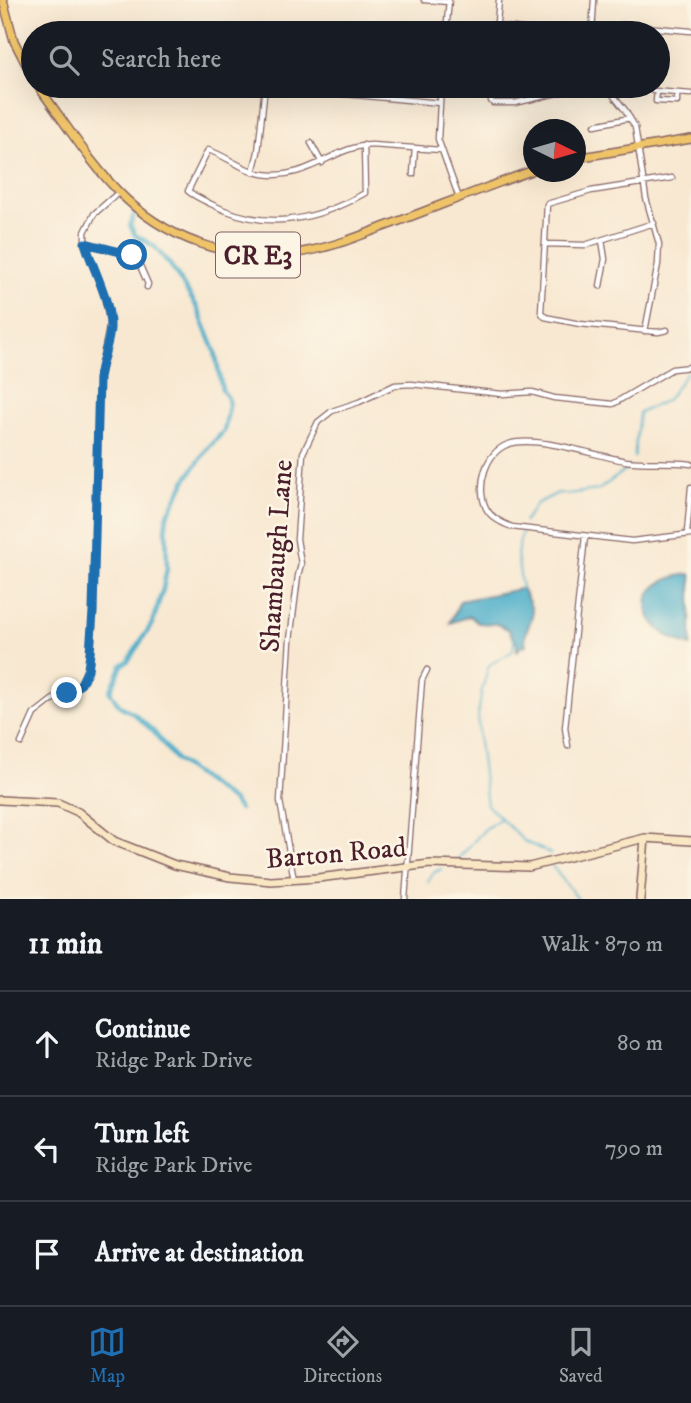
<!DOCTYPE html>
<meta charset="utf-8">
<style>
:root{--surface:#171b24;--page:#20242c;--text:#f1f3f6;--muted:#9ea1a6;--line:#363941;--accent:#1f6fb2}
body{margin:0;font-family:"IM FELL DW Pica",serif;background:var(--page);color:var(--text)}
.compass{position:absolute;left:523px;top:119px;width:63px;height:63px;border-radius:50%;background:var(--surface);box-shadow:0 7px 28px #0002;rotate:95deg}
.stop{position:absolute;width:21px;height:21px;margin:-16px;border:5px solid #1f6fb2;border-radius:50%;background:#fff}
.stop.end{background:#1f6fb2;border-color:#fff;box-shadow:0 2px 7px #0008}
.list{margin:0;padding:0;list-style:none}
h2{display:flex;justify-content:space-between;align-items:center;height:91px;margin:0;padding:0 28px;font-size:30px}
h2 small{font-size:23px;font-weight:400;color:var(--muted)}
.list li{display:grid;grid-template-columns:46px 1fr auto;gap:21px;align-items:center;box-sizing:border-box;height:105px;padding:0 28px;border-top:2px solid var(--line)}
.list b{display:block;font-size:26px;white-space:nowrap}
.list p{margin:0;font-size:23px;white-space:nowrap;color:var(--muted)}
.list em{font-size:23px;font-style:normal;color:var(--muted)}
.icon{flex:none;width:38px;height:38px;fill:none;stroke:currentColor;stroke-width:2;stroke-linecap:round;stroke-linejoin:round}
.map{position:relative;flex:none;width:691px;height:899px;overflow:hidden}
.search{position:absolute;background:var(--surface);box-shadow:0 7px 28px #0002;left:21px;right:21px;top:21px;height:77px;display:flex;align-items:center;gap:18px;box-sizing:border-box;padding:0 24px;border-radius:38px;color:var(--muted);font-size:26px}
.sheet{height:406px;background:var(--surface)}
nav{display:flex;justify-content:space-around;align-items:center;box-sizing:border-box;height:98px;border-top:2px solid var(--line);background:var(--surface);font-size:19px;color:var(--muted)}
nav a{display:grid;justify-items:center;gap:4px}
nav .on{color:var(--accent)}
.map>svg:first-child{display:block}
.water{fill:#4baeca;stroke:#4a667a;stroke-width:2}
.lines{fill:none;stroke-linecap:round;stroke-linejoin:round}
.stream{stroke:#4baeca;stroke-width:2}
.canal{stroke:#4baeca;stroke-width:4.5}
.street-casing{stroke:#876565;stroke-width:7}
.secondary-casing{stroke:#876565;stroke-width:10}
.primary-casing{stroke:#876565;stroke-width:10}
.street{stroke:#fff;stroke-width:4.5}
.secondary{stroke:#f9e7c3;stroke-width:7}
.primary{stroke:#efc469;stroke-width:7}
.route{stroke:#1f6fb2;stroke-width:9}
.labels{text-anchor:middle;stroke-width:5;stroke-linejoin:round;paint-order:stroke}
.shield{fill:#fcf5e5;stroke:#7f5f63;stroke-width:2}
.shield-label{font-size:26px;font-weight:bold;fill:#4a1f2b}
.street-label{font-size:28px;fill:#4a1f2b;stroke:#fcf5e5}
</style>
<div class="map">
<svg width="691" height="899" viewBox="0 0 691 899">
<rect width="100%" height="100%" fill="#fcf5e5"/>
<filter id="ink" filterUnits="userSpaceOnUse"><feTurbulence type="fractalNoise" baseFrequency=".0143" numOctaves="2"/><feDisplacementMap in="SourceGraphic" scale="14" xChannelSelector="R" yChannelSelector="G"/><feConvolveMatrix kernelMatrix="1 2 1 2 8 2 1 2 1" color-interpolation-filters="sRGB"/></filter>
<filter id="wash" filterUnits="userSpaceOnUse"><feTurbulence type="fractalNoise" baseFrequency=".00686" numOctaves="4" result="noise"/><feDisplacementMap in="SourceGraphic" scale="28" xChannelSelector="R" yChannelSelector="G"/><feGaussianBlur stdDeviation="1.57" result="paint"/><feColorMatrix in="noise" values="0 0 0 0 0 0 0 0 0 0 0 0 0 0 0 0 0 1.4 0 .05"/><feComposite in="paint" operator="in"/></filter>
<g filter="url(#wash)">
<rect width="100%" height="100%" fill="#f8e8d1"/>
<!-- water -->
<path class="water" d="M691,574v72c-52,-13 -65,-66 0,-72z
M520,589h3c2,7 8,15 9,22 2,12 -10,18 -6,34l-6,2 -3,5v-8l-9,-15 -11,-5 -19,-1 -8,-7 -20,7 10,-22z"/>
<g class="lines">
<!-- stream -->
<path class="stream" d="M634,457l5,-44 28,-13 20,-28
M524,522l12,-18 22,-11 9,1 31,-4 32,-23
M522,589l-5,-35 5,-22
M514,640l-1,11 -24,14 -7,25 -4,25 1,27 8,63 37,36 27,13
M457,860l28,-31 16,-11
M552,866l26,33
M428,882l5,-9 8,-4"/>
<!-- canal -->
<path class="canal" d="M135,213l-5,12 5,10 19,11 17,20 26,41 18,44 7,39 6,8 1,8 -5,25 -16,17 -21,30 -20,38 -1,5 1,47 -4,21 -11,35 -24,37 -6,4 -12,27 10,14 13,7 20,18 24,30 57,41 5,7"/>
</g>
</g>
<g filter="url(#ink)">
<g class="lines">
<defs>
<path id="street" d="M424,0l25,2
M496,26l63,7
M446,33l3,-33
M496,33l3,-33
M592,33l2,-33
M621,33l1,-8 69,6
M260,86l180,17
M441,86l-3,53 21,59
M491,86v15l2,2h22l72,-17
M541,86l3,10
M606,86l19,24 10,17 11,71 13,46 -1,20 -13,67
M645,86l8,5 38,3
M158,89l17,-3
M657,91l-1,10 21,1v-9
M595,125l35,-7
M311,143l11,20
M364,145l1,48c-51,29 -101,38 -154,11 -8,-4 -17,-8 -23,-13l20,-41c19,6 35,21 55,24 46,7 69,-28 109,-29l69,5
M253,172l5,-20 7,-66
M413,174l2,-26
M85,243l47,12 5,4 11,25 -1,3
M545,244l40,1 69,-22
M600,286l5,-27 -3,-19
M667,330l-9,2 -78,-8 -35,-7 -4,-5 6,-108 44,-13 81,-13
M691,464c-22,-3 -43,0 -65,-3 -30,-5 -89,-26 -117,-17 -24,8 -33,43 -23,64 5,10 16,15 26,19l120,14 59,-7
M687,533l4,-46
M21,743l13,-29 18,-14 29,-16 8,-21 4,-51 6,-234 11,-55 -5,-26 -20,-54v-11l9,-18 25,-22
M568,746l-3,-18 20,-192
M294,880l-14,-79 1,-16 9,-145 8,-64 3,-12 -4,-25 6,-86 15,-31 14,-11 27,-9 36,-17 16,-1 91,10 30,-2 22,6 59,6 59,-35 19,-2
M405,899l17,-219 5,-10"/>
<path id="secondary" d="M0,800l58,3 20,9 36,29 61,24 55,12 41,4 47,-3 112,-14 99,3 116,-29 46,3
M640,899l5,-61"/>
<path id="primary" d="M3,0l11,41 19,37
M38,86c27,37 55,82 88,113 48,45 118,66 182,52 32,-6 61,-19 91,-30 45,-17 89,-35 135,-51
M576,158l115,-19"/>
</defs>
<!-- street casing -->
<use href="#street" class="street-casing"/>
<!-- secondary casing -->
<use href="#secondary" class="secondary-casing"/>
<!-- primary casing -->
<use href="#primary" class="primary-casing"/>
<!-- street -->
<use href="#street" class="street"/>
<!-- secondary -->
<use href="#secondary" class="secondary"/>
<!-- primary -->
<use href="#primary" class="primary"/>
</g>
</g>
<g class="lines" filter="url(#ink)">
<!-- route -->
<path class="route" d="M67,693l14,-9 7,-14 2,-17 3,-41 6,-234c2,-17 10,-33 11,-49 1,-30 -17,-59 -25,-86l47,12"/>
</g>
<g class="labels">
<!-- shield labels -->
<rect class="shield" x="216" y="232.5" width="84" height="45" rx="5"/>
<g class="shield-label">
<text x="258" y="264">CR E3</text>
</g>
<!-- street labels -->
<g class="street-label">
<text transform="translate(275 556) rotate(-86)" y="10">Shambaugh Lane</text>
<text transform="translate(336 852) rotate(-5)" y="10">Barton Road</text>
</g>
</g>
</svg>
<svg class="compass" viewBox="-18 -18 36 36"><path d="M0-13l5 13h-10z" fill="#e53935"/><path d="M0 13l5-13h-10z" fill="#9ea1a6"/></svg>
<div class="stop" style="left:132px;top:255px"></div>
<div class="stop end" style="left:67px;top:693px"></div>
<div class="search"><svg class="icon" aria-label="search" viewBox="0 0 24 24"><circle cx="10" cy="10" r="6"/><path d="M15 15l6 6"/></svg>Search here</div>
</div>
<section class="sheet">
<h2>11 min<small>Walk · 870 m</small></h2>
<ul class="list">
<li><svg class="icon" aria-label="ahead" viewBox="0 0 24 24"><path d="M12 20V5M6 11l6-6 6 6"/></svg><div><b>Continue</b><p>Ridge Park Drive</p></div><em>80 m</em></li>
<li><svg class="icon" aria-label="left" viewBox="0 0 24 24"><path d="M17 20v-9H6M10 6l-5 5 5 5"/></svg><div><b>Turn left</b><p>Ridge Park Drive</p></div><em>790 m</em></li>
<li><svg class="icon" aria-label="arrive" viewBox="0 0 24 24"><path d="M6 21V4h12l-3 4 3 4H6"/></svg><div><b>Arrive at destination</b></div></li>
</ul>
</section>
<nav>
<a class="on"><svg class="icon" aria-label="map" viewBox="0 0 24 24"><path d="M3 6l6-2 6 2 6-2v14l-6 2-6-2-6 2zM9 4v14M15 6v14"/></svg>Map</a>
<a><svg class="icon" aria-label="directions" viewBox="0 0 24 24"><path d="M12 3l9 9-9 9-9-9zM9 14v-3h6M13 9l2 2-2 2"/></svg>Directions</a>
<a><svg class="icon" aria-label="saved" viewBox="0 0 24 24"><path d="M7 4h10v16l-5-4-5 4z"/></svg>Saved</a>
</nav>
